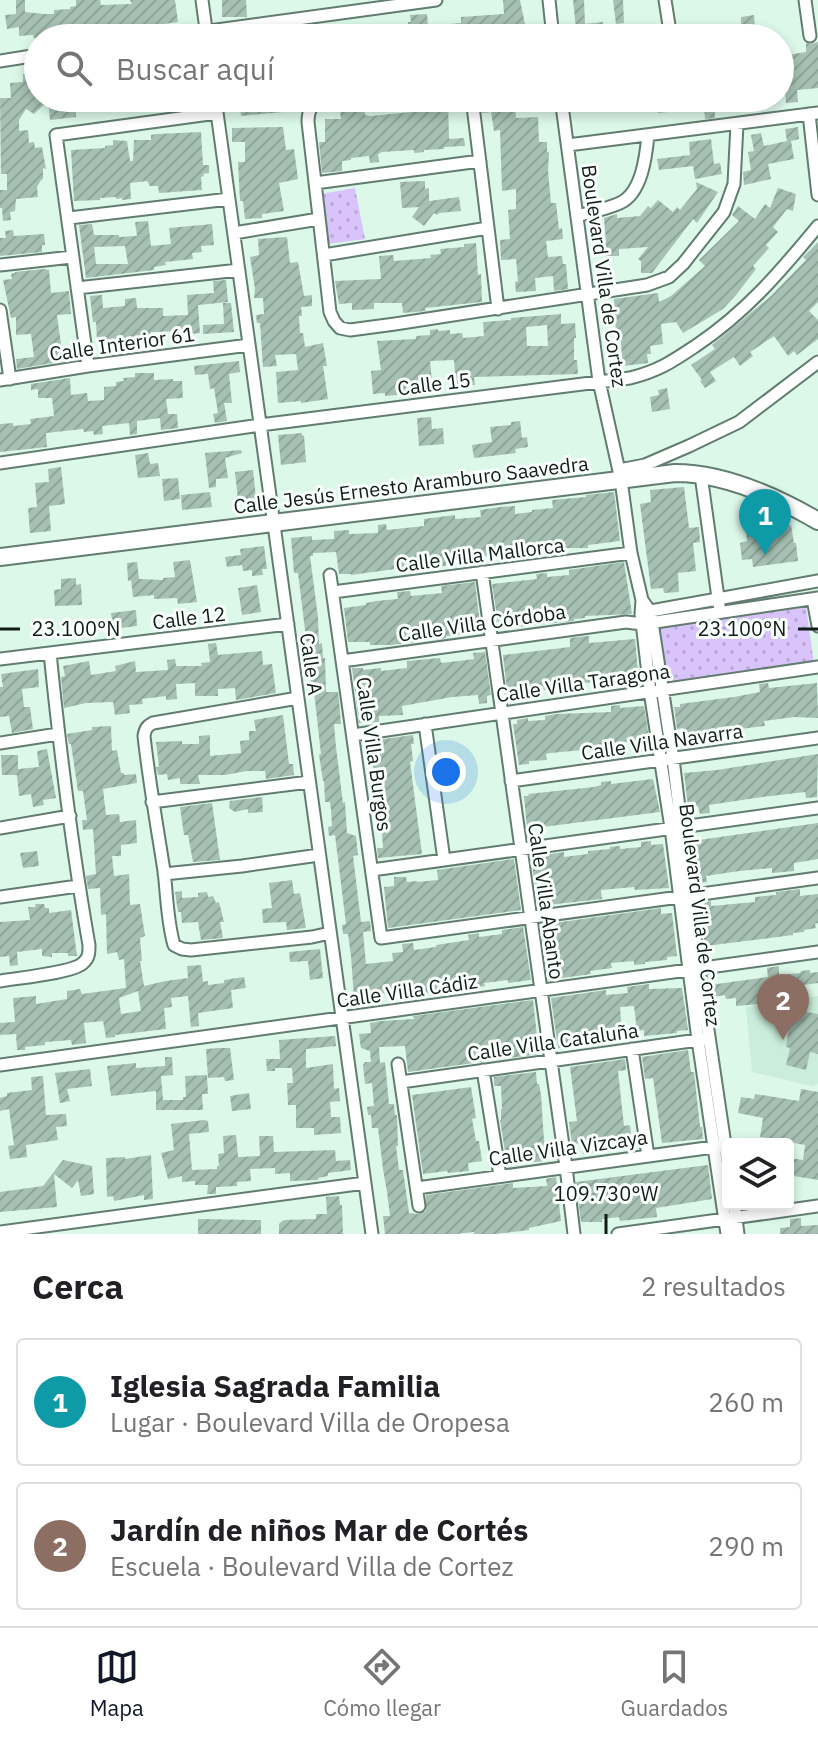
<!DOCTYPE html>
<html lang="es">
<meta charset="utf-8">
<style>
:root{--surface:#fff;--page:#f6f6f6;--text:#202124;--muted:#757577;--line:#e0e0e0;--accent:#111827}
body{margin:0;font-family:"IBM Plex Sans",sans-serif;background:var(--page);color:var(--text)}
.controls{position:absolute;right:24px;bottom:24px;display:grid;overflow:hidden;border-radius:8px;box-shadow:0 4px 12px #0003}
.controls button{width:72px;height:72px;display:grid;place-items:center;padding:0;border:0;border-bottom:2px solid var(--line);background:var(--surface);color:var(--text);font:40px sans-serif}
.you{position:absolute;left:446px;top:772px;width:28px;height:28px;margin:-20px;border:6px solid #fff;border-radius:50%;background:#1a73e8;box-shadow:0 0 0 12px #1a73e833}
.badge{display:grid;place-items:center;width:52px;height:52px;border-radius:50%;background:var(--accent);color:#fff;font-size:26px;font-weight:700}
.pin{position:absolute;translate:-50% -66px;filter:drop-shadow(0 2px 4px #0008)}
.pin::after{content:'';position:absolute;top:42px;width:28px;height:24px;background:inherit;clip-path:polygon(0 0,100% 0,50% 100%)}
.list{margin:0;padding:0;list-style:none}
h2{display:flex;justify-content:space-between;align-items:center;height:104px;margin:0;padding:0 32px;font-size:34px}
h2 small{font-size:26px;font-weight:400;color:var(--muted)}
.list li{display:grid;grid-template-columns:52px 1fr auto;gap:24px;align-items:center;box-sizing:border-box;height:128px;margin:0 16px 16px;padding:0 16px;border:2px solid var(--line);border-radius:8px}
.list b{display:block;font-size:30px;white-space:nowrap}
.list p{margin:0;font-size:26px;white-space:nowrap;color:var(--muted)}
.list em{font-size:26px;font-style:normal;color:var(--muted)}
.icon{flex:none;width:44px;height:44px;fill:none;stroke:currentColor;stroke-width:2;stroke-linecap:round;stroke-linejoin:round}
.map{position:relative;flex:none;width:818px;height:1234px;overflow:hidden}
.search{position:absolute;background:var(--surface);box-shadow:0 4px 12px #0003;left:24px;right:24px;top:24px;height:88px;display:flex;align-items:center;gap:20px;box-sizing:border-box;padding:0 28px;border-radius:44px;color:var(--muted);font-size:30px}
.sheet{height:392px;background:var(--surface)}
nav{display:flex;justify-content:space-around;align-items:center;box-sizing:border-box;height:112px;border-top:2px solid var(--line);background:var(--surface);font-size:22px;color:var(--muted)}
nav a{display:grid;justify-items:center;gap:4px}
nav .on{color:var(--accent)}
.map>svg:first-child{display:block}
.built{fill:#caeedb}
.park{fill:url(#park-dots)}
.building{fill:url(#building-hatch);fill-rule:evenodd}
.lines{fill:none;stroke-linecap:round;stroke-linejoin:round}
.street-casing{stroke:#627c6f;stroke-width:15}
.secondary-casing{stroke:#627c6f;stroke-width:20}
.street{stroke:#fff;stroke-width:11}
.secondary{stroke:#fff;stroke-width:16}
.ticks{fill:none;stroke:#131d18;stroke-width:3}
.labels{text-anchor:middle;stroke-width:6;stroke-linejoin:round;paint-order:stroke}
.street-label{font-size:20px;fill:#131d18;stroke:#f9fffc}
.ticks-label{font-size:20px;text-anchor:middle;fill:#131d18;stroke:#f9fffc;stroke-width:6;stroke-linejoin:round;paint-order:stroke}
</style>
<div class="map">
<svg width="818" height="1234" viewBox="0 0 818 1234">
<defs>
<pattern id="park-dots" width="8" height="8" patternUnits="userSpaceOnUse" patternTransform="scale(2)"><rect width="8" height="8" fill="#d8c3fa"/><path d="M2 2h.1M6 6h.1" fill="none" stroke="#b8a7d6" stroke-width="1.8" stroke-linecap="round"/></pattern>
<pattern id="building-hatch" width="6" height="6" patternUnits="userSpaceOnUse" patternTransform="scale(2)"><rect width="6" height="6" fill="#a6c1b3"/><path d="M-1 1l2-2M0 6l6-6M5 7l2-2" fill="none" stroke="#8ea599"/></pattern>
</defs>
<rect width="100%" height="100%" fill="#dbf8e9"/>
<!-- built -->
<path class="built" d="M818,996v88l-7,2 -59,-14 -6,-65z"/>
<!-- park -->
<path class="park" d="M355,188l10,51 -38,5 -6,-50z
M806,607l8,57 -150,19 -7,-57z"/>
<!-- building -->
<path class="building" d="M16,0h9v12l19,2h10v-4l16,-1v-2l6,-1v-6h24l1,5 31,-1 -2,-4h45l3,22 -36,5 -19,-2 -59,2 -1,11h-29l-1,-3 -14,1v-9l-12,2 -2,-14 11,-1z
M222,0h24l1,17h-25z
M503,0h17l6,29h6l1,9h-10v-2l-61,2v-2l-19,2h-34l-1,-16h3l-1,-7 17,-1 1,12 33,-3v-6l43,-3z
M573,0h11l1,24 18,-2v16h-26z
M613,0h10l1,23 -8,1z
M754,15l1,12 6,-1 3,12h-23v-21z
M818,42v46l-21,2 1,12 -12,1 -2,-27 -4,1 1,-21 25,-4v-9l4,1z
M38,73v25h63v10l-25,3v6l-26,3 -2,-19 -14,13 -8,-5 -7,11v11l9,-1 1,13 5,-1 1,6 7,-1 4,22 -3,-1v11l-2,1 -4,7 1,10 -22,2 -1,12 -5,1 1,8 -8,1 -1,-13h-2v-18h7v-16h-6l-1,-76h11l-1,-15 13,-1v-8z
M203,98l1,8 -32,5 -1,-5 5,-1v-6z
M240,98h14v5l33,-3v8l-5,1 1,3 -42,4z
M481,98h17l2,10 15,-2 1,12 22,-1 1,25h8v10h2l-1,19 3,32h5l3,26 3,-1 1,11 -17,2 2,16 14,-1 1,8h3l2,25 -14,2 -1,-15 -18,2 1,13 -20,1 -1,-10 3,-1 -2,-22 -15,1 -1,-20 10,-1 -2,-29 8,-1v-20l-14,2 -2,-61 -6,1 -3,-19 -9,1z
M631,98h83l1,20 -10,1 -1,-11 -46,5 -1,-10 -24,4z
M448,100l1,39 15,-1 1,8 -21,1v2l-20,1v2l-10,1v-3l-32,2 -4,2 1,8 -9,1 -1,-7 -18,2v2l-9,1v10l-20,2 -3,-31h6v-23h16l-1,-10 24,-3 1,9 6,1 51,-5 -1,-7z
M283,127l3,23 8,-1 4,30 -19,4 5,28 -22,3v4l-17,1 -2,-18h-3l-2,-39h7v-20h-13v-14z
M798,127l1,12 -8,2 3,18 -26,5 3,15 -27,6 -1,-13 8,-2 -3,-18 6,-1 -3,-16 10,-2 3,13 23,-5 -2,-12z
M201,132l2,33h6v8l-6,1 1,2 -3,1 1,13 -43,3 -1,-7h-8l-3,-5 -17,2 1,16 -9,1v-2l-6,1v-2l-16,1v2l-26,1 -3,-51 34,-2v-2l8,-1v-5l14,1 3,20h3l1,-21h17v-5l6,-1z
M711,139l3,25 6,-1 2,11 -27,5 -2,-13 -34,4 -2,-11 33,-4 -1,-13z
M425,181v8l4,-1v13l30,-4 2,14 -22,2 -2,2 -3,-2 -10,13 -12,-9 7,-10 -17,1 -2,-26z
M696,182l22,10 -21,31 -4,-4 -41,54h-11v-12l-3,-2 10,-12 -29,2v7h-14v-14h1l-2,-24 13,-4v4l23,-2 8,-10 3,2 7,-8 15,12 4,-5 3,3 17,-21z
M778,188l18,6 -3,17 -6,-2 -14,18 5,5 -12,13 3,3 -16,18 3,3 -20,26 -13,14 -40,24 -7,-11 -15,2 2,20 -13,2 1,8h-4l1,9 -25,3 -3,-32 -4,1 -2,-36 44,-6 1,9 12,-6 34,-30 -6,-6 40,-39 -7,-6 6,-9 17,13 10,-15 5,4z
M148,221l3,25 20,-2 -2,-16 43,-4 2,21 -13,1 1,6 -10,1 1,6 -28,3 1,3 -12,2v3l-68,8 -7,-53 13,-1 2,11h25v2l18,-1 -2,-14zM125,246l3,18h-32l-2,-17z
M13,230l1,6 30,-2 1,11h-3v7l-42,4v-18h6l-1,-7z
M287,237l3,26 8,-1 6,34 8,-1v11l-11,1 1,9h-3l1,17h3l2,14 18,-4 4,23h-4l5,33 -27,4v-2l-23,2 -2,-31 22,-2 -2,-16 -21,1 2,11 -14,1 -3,-44h-3l-1,-8 8,-1 -1,-16h-9l1,-9 -5,-32 9,-2 -1,-16z
M818,242v60l-9,9 9,9v19l-21,16 -3,-4 -6,5 -14,-20 -24,16 3,4 -13,10 -6,-9 -24,15 6,9 -11,7 -5,-7 2,-1 -11,-15 24,-16 -3,-4 59,-49 35,-36 -3,-3z
M476,243l2,32 3,-1 1,28 -57,6 1,3 -23,2 -1,-10h-28v6l-22,1v-7l-13,1 -4,-23 46,-2 -2,-23 14,-1 1,6 37,-3 -1,-3 11,-1 -1,-5 24,-2v-3z
M44,269l5,1 2,23 18,-2 2,23 -14,1 5,37 14,-1v8l-59,10 -1,-10 18,-2 -3,-23 -15,1v-18l-5,1 -8,-38 9,-1 -1,-5 4,-1v-1z
M226,280l2,22 -30,3 2,28 -10,1v-3l-39,1v5l-12,1v12h-13l-1,-10 -28,1 -1,-19h-3l-3,-26 12,-1 1,13 22,-2v-7l11,-1 1,10h26v8l25,-1 -1,-20 27,-2 -1,-12z
M223,303h8l3,29 -31,2v-9l21,-1z
M561,314v10l14,-1 1,15h-2v22h3l1,14 -104,3 1,8 -19,1 -2,-26 -24,1 3,31 -11,1 -1,-4 -24,2v4l-12,1v-3l-12,1 -2,-23 10,-1 -4,-29 39,-2v-3l14,-1v-5l8,-1v2l12,-1v4l12,-1 1,5 21,-2 -1,-14 28,-2v-2zM547,325l1,21h-21l-1,-19z
M239,361l1,11 -11,2 3,29h-8l3,18 -12,2 -2,-9 5,-1 -4,-25 -4,1 -2,-15 -13,1 -1,-9z
M135,373h19v7l19,-1v2h9l1,17 -17,1 2,15h9l1,14 -17,2 -1,-12 -23,3v13l-7,1 -1,-12 -27,3 1,8 -9,1 -1,-4 -9,1 -1,-3 -37,4 1,14 -47,5v-28l13,-1v3l18,-2 -1,-5 24,-3 -2,-18h-14v-9l-7,1v-6l39,-6 1,17 16,-2 1,8 16,-1v-13l12,-1v-4l8,-1 -1,-3 12,-1z
M667,388l3,21 -18,3 -2,-15 9,-2 -1,-5z
M431,417l1,12 11,-1 1,16 -25,2 -2,-28z
M520,421l2,17 5,-1 1,10 -13,2 1,4 -42,5 -2,-13 20,-3 -2,-15 21,-2v-3z
M302,433v3l2,-1 2,27 -25,3 -3,-30z
M241,450l1,3 -17,5 3,20 -12,1v8l-7,1 -4,-35z
M148,453l2,11 8,-1 2,13 -22,2 -3,-23z
M61,467l4,37 -16,2 2,25 -21,2 -2,-25 9,-1 -2,-24 14,-1 -1,-13z
M253,470l3,28 -18,2 -3,-28z
M178,478l2,21 -16,2 -2,-22z
M684,487l5,41 10,-1 1,15 -7,1 3,28 -18,2 1,19 -15,1 -1,-5 -12,1 -11,-85 11,-2 -1,-12z
M210,492l2,15 -30,3 -1,-15z
M614,492l6,49 -32,4v3h-66l1,7 -55,1v2l-22,2v6l-22,1 1,4 -22,1v-4l-52,7v-1h-12l-3,-22 -23,1v3h-3l8,61 1,27 3,-1 1,15h2l1,34h12l1,8 2,24h-7l2,23 7,56 2,-1 2,31 9,3 2,19 -5,1 8,66 9,-1 1,10 -8,1 3,32 27,-3 -1,-8 11,-1 -1,-8 11,-1 1,7 22,-3v-2l33,-5 -1,-5 11,-2v4l23,-3v-4l21,-3 8,53 -23,3v-3l-24,3 1,3 -15,3v-2l-83,12 -1,-6 -32,5 -3,-42 -3,-22h-5l-1,-9 4,-1 -11,-89 -6,1 -1,-9 4,-1 -1,-16 -1,-8h-5l-1,-21h-1l-4,-26 2,-1 -7,-62h-3l-1,-22h-4v-32l-8,-65h-4l-3,-35 21,-2v4l22,-1v-8l15,-1v4l29,-1v-8l8,-1 1,6 37,-4v-7l31,-4v4l26,-2 -1,-7 20,-3 15,-1v8l17,-2v-2l21,-2 -1,-8 34,-3v-2z
M791,525l3,18h2l2,18 -45,6 -1,-8 -10,1 -2,-17 7,-2 -1,-10 15,-2 1,5 15,-2 -1,-5z
M264,546l3,23h-5l1,6 -11,1v-6l-9,1 -1,-6 -15,2 -2,-10 16,-2 -1,-6z
M190,560l7,42 -19,2 -1,-6 -23,1v-4l-21,2 -2,-17 -3,1 -1,-18 10,-1 2,17 24,1v-2l12,-1 -2,-15z
M624,562l8,52 -47,2v2l-11,1v2l-75,8 -7,-45 45,-5 -1,-5 11,-1v4l22,-2v-5z
M76,578v7l5,-1 1,21 -27,1 -1,-16 7,-1v-10z
M475,582l6,51 -35,3v2l-10,2 -1,-3 -19,2v3l-25,3h-21v-3h-22l-4,-34 22,-3v-2l10,-2 22,-2 -1,-7 13,-1 1,5 31,-3 -1,-7z
M257,585l4,27 -19,3 -4,-27z
M136,610l1,16 -24,3 -2,-16z
M587,636h2v7l46,-4 3,33 -11,2 1,7 -10,1 -1,-5 -23,2v3l-22,2v1l-11,1v2l-17,2 -1,-4 -36,4 -4,-35 67,-8v-9z
M216,643l2,12 44,-4 1,14 9,-1 4,29 -40,7 -1,-12 -17,1v7h-23v-13l-19,1 1,15 -11,1v-4l-24,3 1,5 -14,1 1,8 -15,2 -2,-13 -27,1 -22,5 -3,-31 4,-1 -2,-10 26,-5 2,14 25,-4 -1,-5 20,-5 1,11 32,-2 -1,-10 8,-1 1,7h26l-1,-3 9,-1 -2,-18z
M485,652l6,43 -4,1v7l-8,1 -1,-9 -26,2 -50,9 1,9 -24,1v6l-20,1 -7,-55h11v2l18,-2v3l26,-3v-7l33,-3 1,5 26,-3 7,-1 -1,-6z
M38,669l1,18 -17,2 2,18h6l3,22 -21,4 -3,-17 -9,1v-30h3l-2,-13z
M768,683l1,5 48,-5 1,35 -24,-1 -30,4 1,5 -33,4v-2l-4,-1 -28,4 1,13 -12,1v-12l-5,1 -1,-6 -6,1 -3,-22h6v-3l54,-7 26,-5 -1,-8z
M620,705v3l24,-2 7,44 -10,2 -2,-12 -16,2 1,15 -7,1 -2,-15 -21,3v3l-44,4 -4,1 1,6 -18,1v3l-10,1 -6,-41h4v-4l11,-2v3l17,-1v-4l12,-2 54,-2v-6z
M283,715l6,49h4l1,11 -28,4 -1,-8h-18l-22,4h-27l2,9h-20v-6l-12,2 -1,-6 -9,1 -2,-8h3l-3,-25 26,-1v3h17v-8l11,-1v21l31,-3 -1,-12 9,-1v-9h7l-2,-11z
M111,726l1,25 5,-1 4,23h3v2l12,-1 1,9 -34,6 3,26 13,-1 1,8 16,-2 1,23 -16,2v11h-9l2,20 15,-2 1,31 10,-1 5,32 -5,2 2,23h-2l4,25 22,-5 22,-3 -1,-12 14,-1 2,17 5,-1v4l16,-2v-3l20,-3 2,11 -15,2 2,18 -35,5 1,13 -8,1 -3,-31 -17,2 1,9 -8,1 2,21 -51,6v2l-9,1 -3,-17 -19,2 2,20 -14,2 -1,-5 -26,2v3l-20,2v3h-8l-1,-16 -16,1v-12l15,-1 -2,-24 23,-2v8l31,-5v-8l13,-2 2,5 44,-6 -2,-29 -5,1 -2,-8 -10,2 -1,-40 -5,1 -1,-27 -12,1 -2,-13 10,-2 -3,-45 -10,1 -1,-10h5l-4,-29h-5l-7,-47h-2l-2,-10 25,-4v-3zM138,991l3,20 -20,3 -2,-16z
M413,735l1,9h-3l2,17 -3,1 12,92 -44,4 -1,-10h6l-1,-15 -12,-92z
M47,749l9,49 -13,2 1,5 -11,2 -2,-13 -12,2 -2,-21h-15l-1,-20h17v14l21,-2 -2,-16z
M818,754l-1,43 -11,1 -1,-6 -43,5 -53,8 1,8 -10,1 -2,-8 -10,1 -4,-34 33,-3z
M653,779l7,33 -133,17 -3,-33h5l-1,-2 66,-7 7,-2v-3l10,-1v3z
M262,797l1,15 -15,1v-4l-13,3 -6,-4 1,-7z
M212,803l8,57 -27,2 -5,-27h-4l-4,-28z
M818,823v36l-24,4v8l-22,2v-5l-33,3 -33,5 1,6 -10,1 -5,-42z
M651,841v4l12,-1 6,44 -34,2 -1,-3 -33,3 1,9 -64,7 -7,-49 33,-5v5l24,-3v-3l22,-2v-2l10,-1v3l21,-2v-5z
M37,851l2,15 -16,2 -3,-15z
M514,859l7,51 -133,18 -4,-41 10,-1v-9h12l1,5 10,-1v1l21,-2 -1,-10z
M292,880l2,14 6,-1 6,35 -19,2 -1,-8 -23,1 -1,-14 10,-1 -3,-25z
M800,889v7l18,-2v29l-3,1 1,4 -12,2v2l-11,1v2l-88,11 -6,-43 12,-2v5l44,-4v-5l21,-2v-3z
M182,891v7l16,-1v-4l9,-1 1,5 5,-1 3,7 3,-1 5,20h-4l3,16 -22,2 -3,-18 -16,1 -1,-11h-3l-3,-20z
M35,904h9l1,4h4v5l22,-3 6,46h-9v-3h-16v4l-10,-1v-7l-25,3 1,13 -8,1 -1,-10 -9,1v-35l30,-2 -2,-13h8z
M661,908v6l11,-1 5,43 -10,1v3l-22,2v2l-11,1v-4l-23,2 1,5 -22,3 1,3 -43,6 -8,-55z
M320,949l3,29 -13,2 -2,-19 -18,1 -1,-10z
M779,966v9l21,-2 1,-2 9,-1v3l8,-1v11l-28,4v4h-8l1,9 -24,4 -23,2v-8l-10,1 -1,-4 -13,2 -2,-12 58,-8 -1,-9z
M649,984v5l33,-1 6,42 -11,1v2l-33,3v-6l-7,1 -3,-25 -14,1 2,28 -10,1 1,6 -23,2v2l-32,2 -7,-50 55,-8v5l22,-2 -1,-6z
M533,1000l6,54 -131,18 -3,-26 -26,1 1,16 5,-1 4,42h5l1,11h2l1,31h-2l3,24h4l6,43 10,1 7,-3v-16l87,-12v5l34,-2 -1,-7 10,-2 5,44 -32,7v2l-33,4h-22v-2l-17,2h-72l-2,-18h7l-3,-24 -4,-23 -5,-41h-6l-1,-13h-3l-1,-8 7,-1 -2,-23 -7,1 -2,-19 2,-3h6l-1,-11 -9,-3 -2,-14 12,-1 -1,-10 11,-2 33,-2 -1,-3z
M792,1009l26,5v40l-8,-2 -4,18 -20,-5 4,-17 -4,-1z
M335,1036l1,10 -30,3v19l27,-4 1,25 5,-1 1,13 -10,1 1,15h9l1,16 -27,2v-7h-18v-23h-8l-1,-22h6l-1,-15h-17v3h-8l-1,-12h14l-1,-19z
M219,1048h11l4,32 -9,1 -1,-4 -16,1 -2,-29z
M688,1050l3,22h3l6,55h2l1,12 -41,4 -9,-65 -8,1 -3,-22z
M165,1057h7l1,18 -12,1 2,24h20v-3h3l-1,-21 22,-1 1,19h-6l1,16h-47v-19l-45,5 -4,-30 29,-3v5l29,-2z
M625,1059l1,11 -8,1 6,55 6,-1 2,23 -49,6 -1,-11 -10,1 -3,-22 8,-1 -7,-54z
M90,1069l2,17 -25,3 3,12 -10,2 -5,-30z
M536,1072l1,12h2l2,11 3,45 4,21 -41,3 -7,-44h1v-11h1l-1,-23h-7v-9z
M43,1076l3,39 20,-1 1,12 -11,1 2,13 -32,5 1,12 -17,2 -2,-13 6,-1 -5,-36 -9,2v-13l7,-2v-3l25,-3 -1,-13z
M471,1087l5,31 -4,1 4,22h3l3,20 -14,2 1,8 -21,2 -1,-2 -24,3 -11,-79z
M801,1089l17,3v88l-30,-5 1,-17 14,2 2,-15 -45,-8 3,-19 -25,-5 3,-16 13,2 1,-5 44,7z
M249,1093l2,16 -19,2 -2,-15z
M204,1120l4,1 1,11 -20,2 3,36 25,-1v-3h2l-1,-12 6,-1 -1,-17 13,-1 2,22 22,-1 -1,-20h14l1,16 61,-2 1,11 14,-1 1,10 -23,3v3l-10,2v2l-28,1v-8l-15,1v-6l-25,1 1,12 -14,1v4l-21,1v7h-9l1,-9h-13v-4l-13,1v-6l-14,3 -7,-26 13,-3 -3,-26z
M151,1155l2,44 -9,1v-5l-30,6 -1,-5 -6,1 -1,-39 19,-1v2z
M63,1160l29,6 2,28 -13,2 -3,-16 -6,8 -18,-14 3,33 -57,5v-20l43,-6z
M708,1165l4,34 -56,9 1,9 -37,4 -1,-4 -17,2v3h-21l-5,-40z
M339,1196l1,9h2l1,29h-64v-10l2,-2 3,-2 32,-1v-5h11l-1,-17z
M801,1218v8l17,-1v9h-38v-6l10,-1v-8z
M198,1219l63,1v14h-63z"/>
<g class="lines">
<defs>
<path id="street" d="M202,0l5,37
M549,0l4,38
M665,0l6,38
M805,0l5,36
M158,38l278,-38
M0,61l38,-6
M215,98l157,1136
M347,98c-21,3 -39,-2 -39,24l22,190 4,9 6,7 10,2 45,-6 252,-39 22,-8 14,-13 41,-52 10,-28 3,-60
M472,98l26,211
M561,98l38,283 22,99 10,73 11,47 -1,14 9,77 21,137 27,212 29,194
M809,114l9,81
M568,145l250,-32
M315,183l165,-22
M577,216c14,-4 30,-7 43,-13 22,-10 26,-47 28,-68
M69,218l160,-19
M234,233l85,-14
M324,255l164,-27
M0,265l72,-8
M77,288l162,-18
M0,310l10,69
M88,366l-32,-231 161,-22
M0,380l88,-14 161,-21
M0,463l260,-38 370,-47c29,-7 43,-17 67,-33 50,-34 83,-73 121,-119
M619,470l26,-5 44,-19 50,-24 79,-60
M701,475l18,130
M482,572l84,595 8,67
M330,575l51,363 437,-60
M333,592l298,-39
M813,599l5,27
M642,600l7,10 3,12 21,137 26,210 29,196
M645,612l173,-31
M0,659l288,-35
M342,661l284,-39 16,2 176,-26
M298,698l-145,25c-6,3 -8,6 -9,13 5,45 13,90 20,135 3,24 3,50 10,74l8,4 9,1 121,-13 18,-4
M425,724l19,136
M353,735l465,-68
M0,743l58,-9
M511,781l307,-43
M152,802l157,-20
M0,828l70,-12
M372,870l446,-62
M164,874l78,-8 77,-11
M0,897l78,-11
M0,981c17,-3 73,-8 83,-18 6,-5 6,-10 6,-18 -17,-96 -29,-194 -39,-292
M632,1049l16,107
M398,1064l21,142
M0,1065l818,-113
M483,1070l17,106
M401,1082l304,-43
M417,1188l304,-42
M734,1204l4,30
M0,1232l365,-49
M618,1234l200,-28"/>
<path id="secondary" d="M0,557l675,-84c49,0 100,23 143,48"/>
</defs>
<!-- street casing -->
<use href="#street" class="street-casing"/>
<!-- secondary casing -->
<use href="#secondary" class="secondary-casing"/>
<!-- street -->
<use href="#street" class="street"/>
<!-- secondary -->
<use href="#secondary" class="secondary"/>
</g>
<!-- ticks -->
<path class="ticks" d="M0,629h20M798,629h20M606,1214v20"/>
<g class="labels">
<!-- street labels -->
<g class="street-label">
<text transform="translate(604 276) rotate(82)" y="7">Boulevard Villa de Cortez</text>
<text transform="translate(122 344) rotate(-8)" y="7">Calle Interior 61</text>
<text transform="translate(434 384) rotate(-7)" y="7">Calle 15</text>
<text transform="translate(411 485) rotate(-7)" y="7">Calle Jesús Ernesto Aramburo Saavedra</text>
<text transform="translate(480 555) rotate(-7)" y="7">Calle Villa Mallorca</text>
<text transform="translate(189 618) rotate(-7)" y="7">Calle 12</text>
<text transform="translate(482 623) rotate(-8)" y="7">Calle Villa Córdoba</text>
<text transform="translate(311 664) rotate(82)" y="7">Calle A</text>
<text transform="translate(583 683) rotate(-8)" y="7">Calle Villa Taragona</text>
<text transform="translate(662 742) rotate(-8)" y="7">Calle Villa Navarra</text>
<text transform="translate(374 754) rotate(82)" y="7">Calle Villa Burgos</text>
<text transform="translate(546 901) rotate(82)" y="7">Calle Villa Abanto</text>
<text transform="translate(700 915) rotate(83)" y="7">Boulevard Villa de Cortez</text>
<text transform="translate(407 991) rotate(-8)" y="7">Calle Villa Cádiz</text>
<text transform="translate(553 1042) rotate(-8)" y="7">Calle Villa Cataluña</text>
<text transform="translate(568 1148) rotate(-8)" y="7">Calle Villa Vizcaya</text>
</g>
</g>
<g class="ticks-label">
<text x="76" y="636">23.100°N</text>
<text x="742" y="636">23.100°N</text>
<text x="606" y="1201">109.730°W</text>
</g>
</svg>
<div class="controls">
<button><svg class="icon" aria-label="layers" viewBox="0 0 24 24"><path d="M12 4l9 5-9 5-9-5zM3 14l9 5 9-5"/></svg></button>
</div>
<div class="you"></div>
<div class="pin badge" style="left:765px;top:555px;background:#0f9aa8">1</div>
<div class="pin badge" style="left:783px;top:1040px;background:#8d6e63">2</div>
<div class="search"><svg class="icon" aria-label="search" viewBox="0 0 24 24"><circle cx="10" cy="10" r="6"/><path d="M15 15l6 6"/></svg>Buscar aquí</div>
</div>
<section class="sheet">
<h2>Cerca<small>2 resultados</small></h2>
<ul class="list">
<li><span class="badge" style="background:#0f9aa8">1</span><div><b>Iglesia Sagrada Familia</b><p>Lugar · Boulevard Villa de Oropesa</p></div><em>260 m</em></li>
<li><span class="badge" style="background:#8d6e63">2</span><div><b>Jardín de niños Mar de Cortés</b><p>Escuela · Boulevard Villa de Cortez</p></div><em>290 m</em></li>
</ul>
</section>
<nav>
<a class="on"><svg class="icon" aria-label="map" viewBox="0 0 24 24"><path d="M3 6l6-2 6 2 6-2v14l-6 2-6-2-6 2zM9 4v14M15 6v14"/></svg>Mapa</a>
<a><svg class="icon" aria-label="directions" viewBox="0 0 24 24"><path d="M12 3l9 9-9 9-9-9zM9 14v-3h6M13 9l2 2-2 2"/></svg>Cómo llegar</a>
<a><svg class="icon" aria-label="saved" viewBox="0 0 24 24"><path d="M7 4h10v16l-5-4-5 4z"/></svg>Guardados</a>
</nav>
